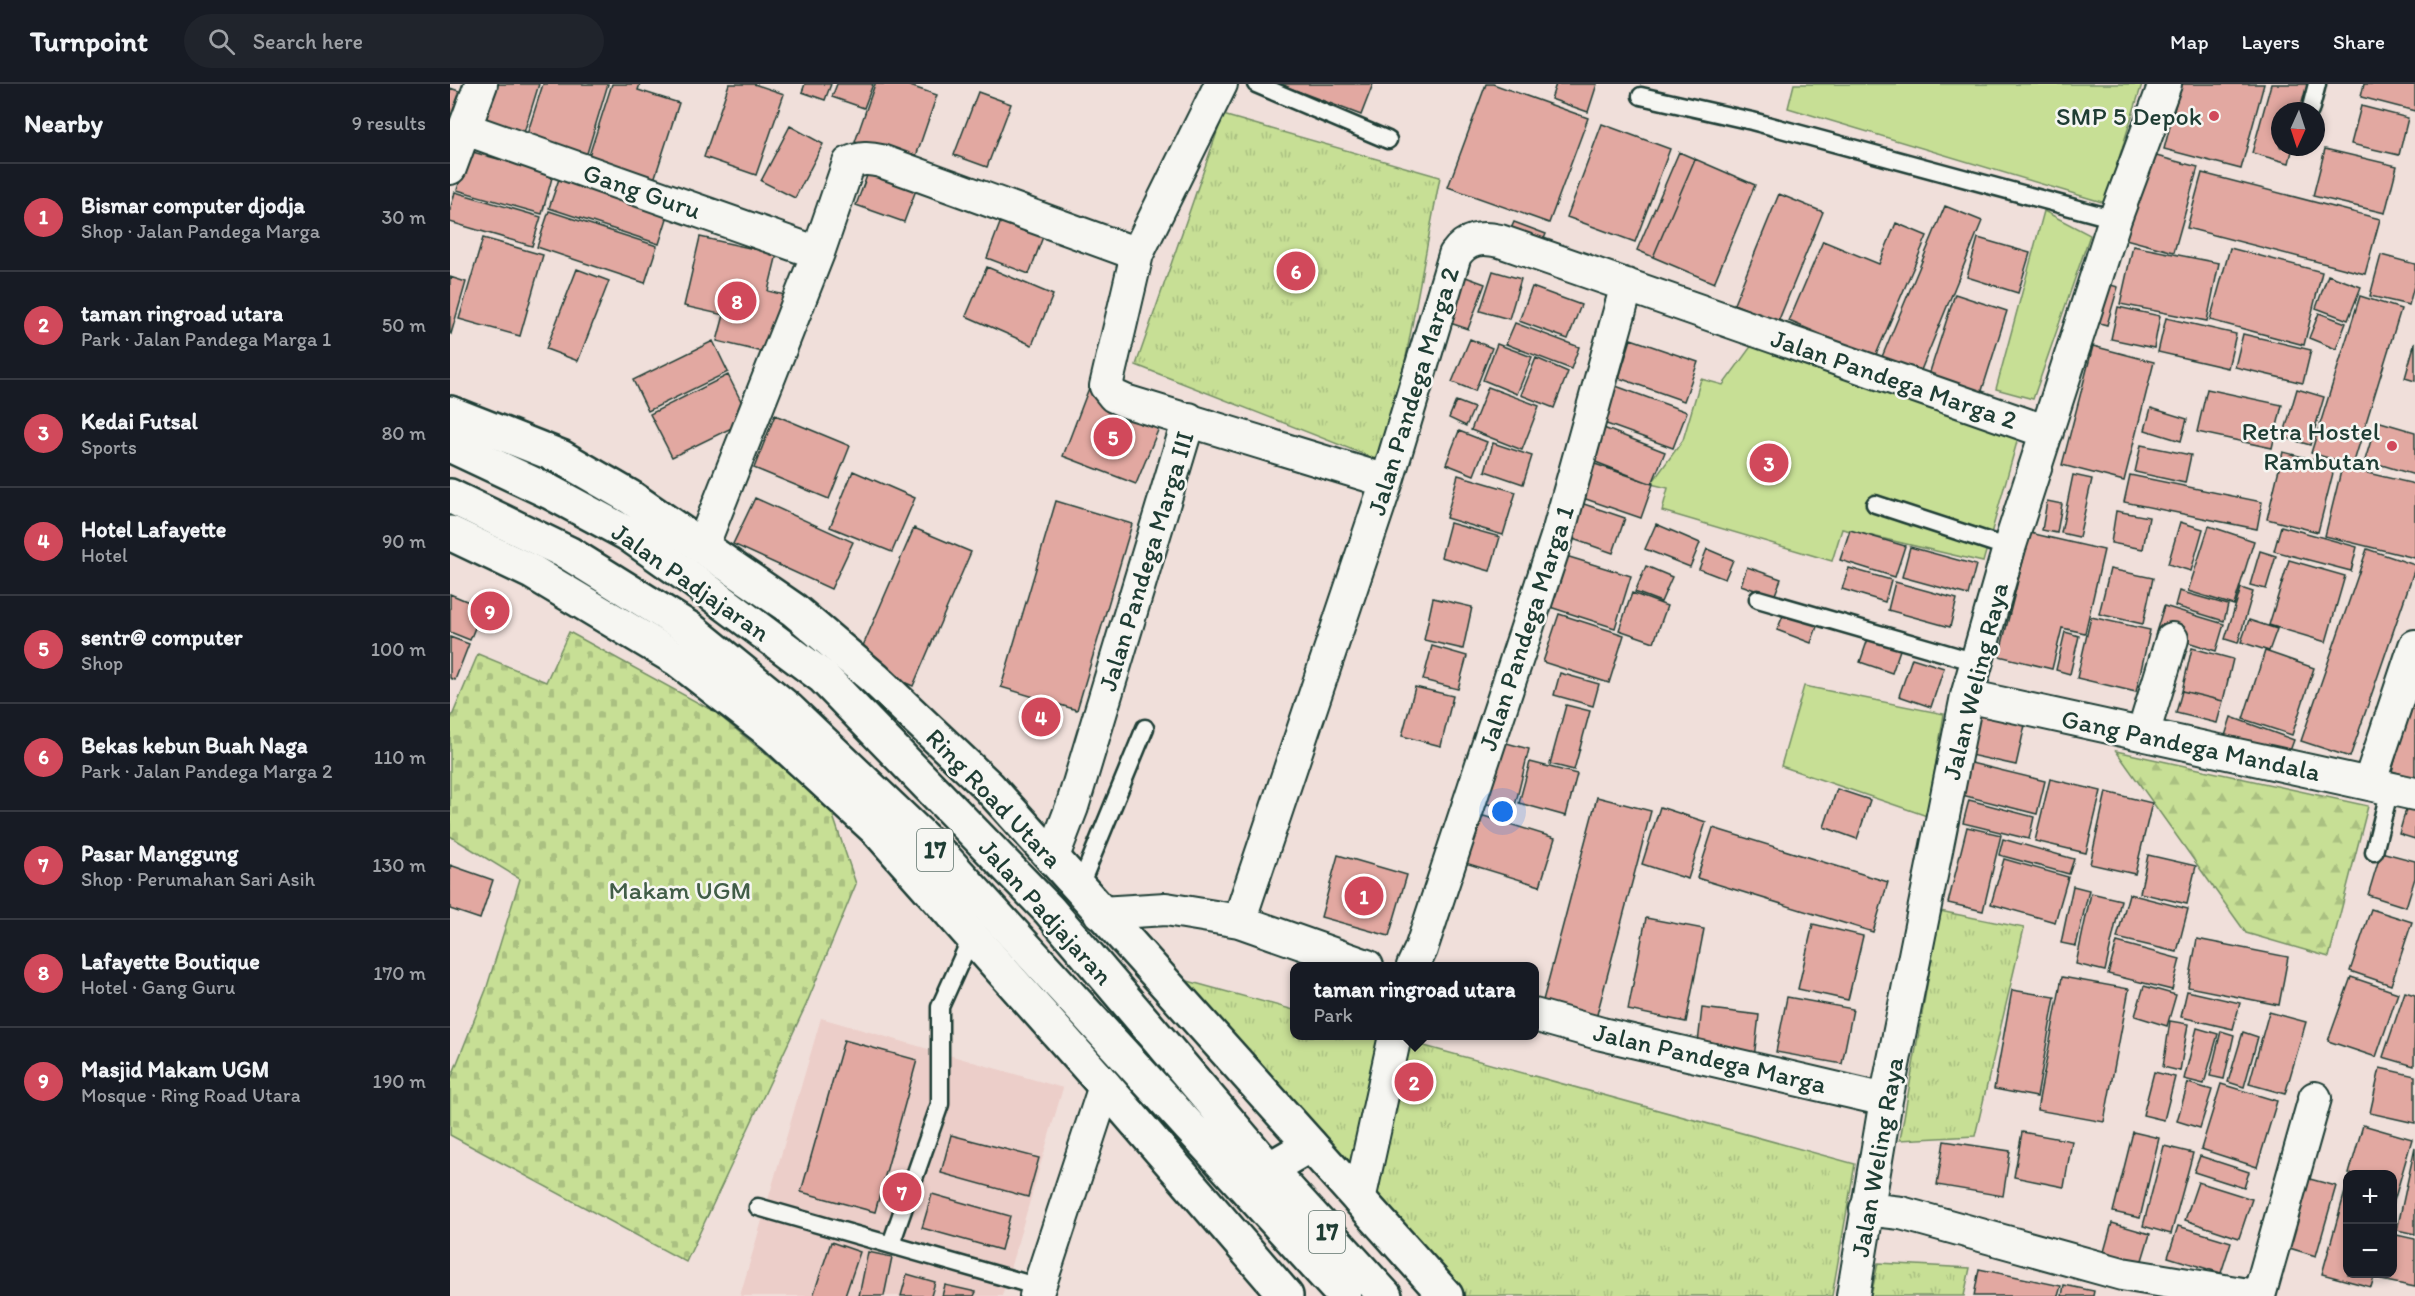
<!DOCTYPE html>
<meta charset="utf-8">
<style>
:root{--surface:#171b24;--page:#20242c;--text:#f1f3f6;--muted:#9ea1a6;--line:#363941;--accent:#d1495b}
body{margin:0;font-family:Itim,sans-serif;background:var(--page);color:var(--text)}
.controls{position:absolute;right:18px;bottom:18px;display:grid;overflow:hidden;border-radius:12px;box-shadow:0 3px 9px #0003}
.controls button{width:54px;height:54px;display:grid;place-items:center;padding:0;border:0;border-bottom:2px solid var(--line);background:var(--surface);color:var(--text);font:30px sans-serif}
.compass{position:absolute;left:1821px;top:18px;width:54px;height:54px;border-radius:50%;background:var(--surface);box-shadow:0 3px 9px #0003;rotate:183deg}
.you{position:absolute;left:1053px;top:728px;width:21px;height:21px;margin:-15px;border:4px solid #fff;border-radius:50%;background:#1a73e8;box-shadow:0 0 0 9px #1a73e833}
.badge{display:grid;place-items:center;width:39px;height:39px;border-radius:50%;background:var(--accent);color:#fff;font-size:20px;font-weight:700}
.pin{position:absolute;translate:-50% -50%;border:3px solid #fff;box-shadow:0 2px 6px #0006}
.popup{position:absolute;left:840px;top:878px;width:249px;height:78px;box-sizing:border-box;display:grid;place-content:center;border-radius:12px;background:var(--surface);filter:drop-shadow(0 2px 4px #0005);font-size:20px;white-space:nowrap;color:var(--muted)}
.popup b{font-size:22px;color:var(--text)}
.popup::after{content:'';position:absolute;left:50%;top:100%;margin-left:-12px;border:12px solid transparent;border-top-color:var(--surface)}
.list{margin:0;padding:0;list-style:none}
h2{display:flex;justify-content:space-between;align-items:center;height:78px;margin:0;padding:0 24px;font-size:26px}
h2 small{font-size:20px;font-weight:400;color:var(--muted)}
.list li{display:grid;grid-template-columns:39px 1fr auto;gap:18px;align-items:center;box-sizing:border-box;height:108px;padding:0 24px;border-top:2px solid var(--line)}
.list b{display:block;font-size:22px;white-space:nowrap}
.list p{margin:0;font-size:20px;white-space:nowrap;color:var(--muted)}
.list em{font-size:20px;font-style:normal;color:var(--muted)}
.icon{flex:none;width:33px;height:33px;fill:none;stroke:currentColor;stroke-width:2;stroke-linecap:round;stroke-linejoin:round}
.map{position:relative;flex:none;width:1965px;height:1212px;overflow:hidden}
header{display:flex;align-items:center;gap:36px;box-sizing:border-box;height:84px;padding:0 30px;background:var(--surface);border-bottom:2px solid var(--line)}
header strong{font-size:28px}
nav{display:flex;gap:33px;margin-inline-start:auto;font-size:21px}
.search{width:420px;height:54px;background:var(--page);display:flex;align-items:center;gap:15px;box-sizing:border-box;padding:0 21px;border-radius:33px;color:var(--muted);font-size:22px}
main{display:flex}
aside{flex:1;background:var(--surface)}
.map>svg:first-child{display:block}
.built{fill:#eccec9}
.grass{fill:#c7df95;stroke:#738e64;stroke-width:1.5}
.forest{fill:url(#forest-firs);stroke:#738e64;stroke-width:1.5}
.cemetery{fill:url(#cemetery-stones);stroke:#738e64;stroke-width:1.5}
.park{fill:url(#park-tufts);stroke:#738e64;stroke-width:1.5}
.building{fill:#e2a8a1;stroke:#1f3d34;stroke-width:1.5}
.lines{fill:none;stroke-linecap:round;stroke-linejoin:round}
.service-casing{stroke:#1f3d34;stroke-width:21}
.minor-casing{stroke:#1f3d34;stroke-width:36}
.tertiary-casing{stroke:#1f3d34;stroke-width:38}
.trunk-casing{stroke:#1f3d34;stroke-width:38}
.service{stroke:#f6f6f2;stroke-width:16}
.minor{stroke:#f6f6f2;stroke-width:32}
.tertiary{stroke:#f6f6f2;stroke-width:33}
.trunk{stroke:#f6f6f2;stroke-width:33}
.poi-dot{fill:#d1495b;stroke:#f6f6f2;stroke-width:2}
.labels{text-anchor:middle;stroke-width:5;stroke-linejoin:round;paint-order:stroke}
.shield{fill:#f6f6f2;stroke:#60746d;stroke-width:1.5}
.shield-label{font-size:24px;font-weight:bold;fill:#1f3d34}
.poi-label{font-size:26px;fill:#1f3d34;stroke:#f6f6f2;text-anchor:end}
.street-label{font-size:26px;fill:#1f3d34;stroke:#f6f6f2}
.park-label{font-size:26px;fill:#415d47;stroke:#f6f6f2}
</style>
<header>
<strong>Turnpoint</strong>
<div class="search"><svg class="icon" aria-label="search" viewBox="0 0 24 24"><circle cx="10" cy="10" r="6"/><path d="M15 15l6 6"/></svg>Search here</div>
<nav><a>Map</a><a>Layers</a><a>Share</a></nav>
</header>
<main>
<aside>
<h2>Nearby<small>9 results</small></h2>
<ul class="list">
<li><span class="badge">1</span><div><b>Bismar computer djodja</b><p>Shop · Jalan Pandega Marga</p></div><em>30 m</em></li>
<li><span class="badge">2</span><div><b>taman ringroad utara</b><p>Park · Jalan Pandega Marga 1</p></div><em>50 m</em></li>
<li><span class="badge">3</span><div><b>Kedai Futsal</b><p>Sports</p></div><em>80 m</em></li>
<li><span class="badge">4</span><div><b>Hotel Lafayette</b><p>Hotel</p></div><em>90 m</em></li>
<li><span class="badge">5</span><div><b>sentr@ computer</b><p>Shop</p></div><em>100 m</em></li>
<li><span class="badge">6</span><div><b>Bekas kebun Buah Naga</b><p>Park · Jalan Pandega Marga 2</p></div><em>110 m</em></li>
<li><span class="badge">7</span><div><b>Pasar Manggung</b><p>Shop · Perumahan Sari Asih</p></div><em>130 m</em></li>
<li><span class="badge">8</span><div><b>Lafayette Boutique</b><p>Hotel · Gang Guru</p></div><em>170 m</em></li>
<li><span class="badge">9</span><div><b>Masjid Makam UGM</b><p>Mosque · Ring Road Utara</p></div><em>190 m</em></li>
</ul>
</aside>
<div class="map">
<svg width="1965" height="1212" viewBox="0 0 1965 1212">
<defs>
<pattern id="forest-firs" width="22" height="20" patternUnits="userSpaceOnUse" patternTransform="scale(1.5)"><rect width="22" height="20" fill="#c7df95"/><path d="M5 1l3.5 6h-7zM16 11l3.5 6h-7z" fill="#aac081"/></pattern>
<pattern id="cemetery-stones" width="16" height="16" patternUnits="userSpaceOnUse" patternTransform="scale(1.5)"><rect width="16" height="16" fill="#c7df95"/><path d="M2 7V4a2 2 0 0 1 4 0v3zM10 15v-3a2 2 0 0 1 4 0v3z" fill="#aac081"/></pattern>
<pattern id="park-tufts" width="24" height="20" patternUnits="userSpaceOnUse" patternTransform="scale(1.5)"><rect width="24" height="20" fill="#c7df95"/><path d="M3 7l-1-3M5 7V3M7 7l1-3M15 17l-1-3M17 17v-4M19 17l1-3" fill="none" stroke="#aac081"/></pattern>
</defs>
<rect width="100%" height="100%" fill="#f0dfda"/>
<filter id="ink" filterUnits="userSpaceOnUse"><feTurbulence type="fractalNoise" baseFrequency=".0167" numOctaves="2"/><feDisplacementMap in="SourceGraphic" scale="12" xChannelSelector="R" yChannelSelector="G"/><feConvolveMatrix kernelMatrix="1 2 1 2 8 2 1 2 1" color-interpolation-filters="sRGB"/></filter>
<g filter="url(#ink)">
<!-- built -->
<path class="built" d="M371,934l242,70 -61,208h-262z"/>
<!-- grass -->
<path class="grass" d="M1344,0h348l-37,119 -317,-95z
M1594,127l46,24 -57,164 -37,-10z
M1313,246l263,80 -43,152 -141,-33 -10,32 -170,-50 6,-23 -17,-4 32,-44 18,-61 22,6z
M1354,602l140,28 -17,102 -146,-50z"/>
<!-- forest -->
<path class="forest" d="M1666,667l252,55 -39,151 -83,-24z"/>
<!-- cemetery -->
<path class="cemetery" d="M119,548l146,80 115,95 26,77 -50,121 -120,257 -236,-127v-54l36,-91 34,-111 -70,-43v-115l28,-67 68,28z"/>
<!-- park -->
<path class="park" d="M773,31l217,62 -54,286 -250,-98z
M1490,827l84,17 -49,208 -75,4z
M734,896l110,30v26h94l467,128 -23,132h-369l-269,-295z
M1428,1179l92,5 -6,28h-93z"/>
<!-- building -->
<path class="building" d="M44,0h45l-17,55 -41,-12z
M93,0h65l-23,76 -60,-19z
M162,0h28l-2,6 41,13 -26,80 -66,-21z
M279,0h25l30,10 -28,81 -52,-18z
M355,0h26l-6,16 -23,-8z
M387,0h36l-9,24 -32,-11z
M425,0h29l33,11 -23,67 -59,-20z
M829,0h94l-12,31z
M1036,0h7l95,34 -39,105 -101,-36z
M1106,0h41l-9,28 -37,-13z
M1731,0h83l-23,85 -77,-20z
M1821,0h39l-7,27h-23v36h13l-4,16 -37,-10z
M1914,0h51v27l-54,-14z
M0,4l18,6 -18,54z
M528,8l33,12 -24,63 -33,-12z
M1911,22l47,12 -9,37 -48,-11z
M1152,40l68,25 -35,93 -68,-25z
M340,42l33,18 -28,54 -34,-17z
M1875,65l72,17 -12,47 -72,-17z
M19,67l84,23 -11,40 -85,-24z
M1229,68l16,7 -42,98 -16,-7z
M1691,68l57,15 -24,85 -56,-15z
M1245,75l60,26 -41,98 -61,-26z
M418,89l48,17 -12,32 -48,-17z
M1752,89l178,46 -15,55 -178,-46z
M110,92l109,36 -10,32 -110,-36z
M5,108l86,25 -9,29 -82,-24v-12z
M1329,110l44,18 -45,110 -44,-18z
M1495,122l37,15 -65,159 -38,-16z
M99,127l108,35 -12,37 -108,-36z
M552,134l42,16 -15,40 -42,-16z
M1064,138l32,12 -8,19 -32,-13z
M1446,139l31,13 -52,121 -86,-36 34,-80 56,23z
M250,153l77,17 -9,37 21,5 -14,59 -58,-14 7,-26 -40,-9z
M33,154l60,17 -23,81 -61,-17z
M1528,154l52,15 -12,40 -51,-16z
M1683,162l86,17 -12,58 -87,-17z
M1780,164l92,24 -18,73 -94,-25z
M1931,171l34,9v18l-6,23 -39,-9z
M537,183l66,28 -21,50 -66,-29z
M127,185l32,12 -31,80 -32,-12z
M1043,187l28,8 -12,40 -29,-8z
M1878,191l33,12 -13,33 -32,-12z
M1013,192l22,8 -17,45 -21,-7z
M0,193l16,5 -15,52 -1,-1z
M1646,197l22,6 -11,38 -22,-6z
M1082,203l49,18 -13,34 -49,-18z
M1505,210l52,17 -27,86 -53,-16z
M1910,212l41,13 -48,156 -42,-12z
M1668,223l42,9 -6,32 -43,-9z
M1869,229l27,10 -10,26 -27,-11z
M1716,234l70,16 -8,34 -70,-16z
M1065,239l64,24 -8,22 -65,-25z
M1793,250l68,16 -8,33 -68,-16z
M1020,255l22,9 -17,43 -23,-9z
M1181,255l67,23 -14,39 -65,-23z
M263,257l15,31 -80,39 -15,-31z
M1965,258v39l-10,-3z
M1047,260l35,13 -15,37 -34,-14z
M1643,262l61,16 -30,119 -62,-16z
M1086,274l32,14 -14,36 -33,-13z
M278,291l22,44 -78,38 -22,-43z
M1163,301l74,27 -14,36 -72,-26z
M1038,303l51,19 -17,44 -51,-20z
M639,304l74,30 -27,66 -73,-28z
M1757,305l75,16 -10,43 -75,-16z
M1847,305l27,8 -14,48 -27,-8z
M1006,317l18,7 -8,18 -17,-8z
M1701,324l36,11 -6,22 -36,-11z
M325,331l75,31 -21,53 -75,-31z
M1927,337l38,11v43l-50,-15z
M1151,343l64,25 -13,32 -64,-25z
M1009,347l28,11 -13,33 -28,-11z
M1043,359l39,13 -9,28 -38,-13z
M1691,361l50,10 -6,28 -50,-11z
M1833,368l52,13 -17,67 -51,-13z
M1142,379l61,21 -12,34 -61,-21z
M1892,383l73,17v74l-90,-22z
M403,387l62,27 -23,54 -62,-25z
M1008,391l58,17 -13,43 -57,-17z
M1623,391l19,4 -13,58 -18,-4z
M1680,391l132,27 -5,27 -133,-27z
M305,414l98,44 -22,47 -98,-45z
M606,417l76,23 -55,186 -76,-23z
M1597,417l15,3 -5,29 -15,-3z
M1131,419l44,15 -12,35 -43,-15z
M1666,427l33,6 -6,32 -32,-6z
M1730,438l23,7 -12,42 -23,-7z
M1000,439l50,14 -10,34 -49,-14z
M1206,440l44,19 -10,24 -45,-18z
M1759,442l45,15 -20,64 -46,-14z
M1831,442l76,21 -6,24 -77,-20z
M464,444l57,24 -58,134 -57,-24z
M1400,446l55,16 -10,31 -55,-17z
M1580,449l74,17 -19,83 -23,-5 -10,41 -53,-13z
M1460,463l66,18 -8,30 -66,-18z
M1257,465l26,11 -8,19 -26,-10z
M1917,465l48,16v3l-65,189 -49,-16z
M1810,467l16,5 -10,33 -16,-4z
M1116,472l65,20 -16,52 -65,-21z
M1839,476l56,16 -19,66 -57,-17z
M1196,482l26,11 -11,25 -26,-10z
M1297,483l34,12 -7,18 -33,-12z
M1399,484l42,12 -6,22 -43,-13z
M1660,485l43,9 -10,46 -44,-10z
M1445,498l62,17 -7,28 -62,-17z
M1791,504l12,4 -15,51 -13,-4z
M1729,507l49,14 -4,16 -49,-15z
M1182,509l35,13 -13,36 -35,-12z
M0,510l33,14 -13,32 -20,-8z
M983,514l39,9 -9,42 -39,-9z
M1714,522l60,18 -8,27 -60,-19z
M1335,527l33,13 -7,19 -34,-13z
M1109,530l65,21 -15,48 -66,-21z
M1641,533l59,13 -14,62 -59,-14z
M1799,536l28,9 -8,22 -28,-9z
M1615,548l14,4 -9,38 -14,-4z
M1419,552l32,11 -9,26 -32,-11z
M0,553l19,7 -14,36 -5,-2z
M982,562l35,10 -9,33 -35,-9z
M1742,564l41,11 -10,42 -41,-10z
M1815,567l49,17 -22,67 -49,-16z
M1462,574l32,10 -13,39 -32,-11z
M1110,589l39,11 -6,22 -39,-11z
M965,603l38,9 -12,50 -39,-10z
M1732,607l41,10 -6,22 -41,-10z
M1965,607v87l-23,-7z
M1116,621l24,6 -16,59 -24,-6z
M1529,631l46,10 -9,40 -46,-10z
M1781,633l63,23 -7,19 -62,-23z
M1045,656l34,9 -15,61 -35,-8z
M1080,678l47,12 -11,42 -47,-13z
M1517,678l78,19 -8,33 -79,-20z
M1600,695l51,12 -15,62 -51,-12z
M1387,705l33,11 -13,39 -33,-12z
M1656,708l46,11 -17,71 -45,-10z
M1147,713l54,14 -56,211 -54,-14z
M1519,716l65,17 -5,22 -66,-16z
M1957,722l8,3v30l-16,-5z
M1210,723l46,15 -18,57 -46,-15z
M1024,729l81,25 -15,48 -81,-25z
M1517,743l34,8 -18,76 -35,-8z
M1263,744l175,54 -15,50 -176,-54z
M1553,755l71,20 -5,15 -70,-19z
M1931,768l34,9v17l-9,29 -38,-12z
M888,771l69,20 -18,61 -68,-19z
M1698,771l48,11 -9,38 -47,-11z
M1554,775l64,18 -13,45 -64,-18z
M0,781l43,15 -13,39 -30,-10z
M1623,802l16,4 -13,56 -15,-3z
M1641,809l30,7 -16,71 -29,-7z
M1679,810l59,15 -11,43 -60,-14z
M1921,825l41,13 -21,63 -41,-14z
M1196,834l58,11 -18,93 -58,-12z
M1363,840l50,12 -15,64 -50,-11z
M1747,855l91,18 -9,48 -91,-18z
M1667,858l63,17 -8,31 -64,-16z
M1612,893l67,12 -25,133 -67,-12z
M1901,893l47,16 -22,64 -48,-16z
M1694,902l32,9 -9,31 -32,-10z
M1562,906l43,7 -18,100 -43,-8z
M1737,907l53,12 -7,26 -52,-12z
M1955,908l10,3 -1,71 -31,-9z
M1337,913l66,12 -11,55 -66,-12z
M1252,924l57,7 -5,43 -57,-6z
M1819,928l37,10 -21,72 -36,-10z
M1720,937l18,3 -8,47 -17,-4z
M1747,944l21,6 -14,50 -20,-5z
M1771,947l13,4 -10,44 -14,-3z
M1793,948l15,5 -14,50 -16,-5z
M394,956l73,20 -42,152 -74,-20z
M1930,984l35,8v47l-45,-10z
M1704,988l21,5 -11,43 -21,-5z
M1738,999l24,7 -12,38 -23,-7z
M1771,1000l56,17 -20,66 -56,-18z
M1913,1041l49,14 -20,69v-34h-43z
M1572,1048l50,9 -8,46 -50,-10z
M1683,1048l26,6 -19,80 -27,-6z
M501,1051l88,23 -11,39 -87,-24z
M1494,1057l66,10 -7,45 -66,-11z
M1714,1062l29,7 -22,81 -28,-8z
M1965,1063v87l-18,-4z
M1750,1072l49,16 -5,16 -50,-16z
M1845,1091l41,11 -20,70 -40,-12z
M1898,1097v93h27l-4,13 -49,-13z
M1748,1098l54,17 -13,39 -54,-18z
M482,1110l78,22 -9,34 -79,-22z
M1662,1139l38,11 -11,36 -37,-11z
M1728,1142l53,16 -10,31 -53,-16z
M1942,1150l23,5v48l-34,-7 2,-6h9z
M381,1158l29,10 -15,44h-32z
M418,1168l24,5 -8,39h-25z
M1529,1185l82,17 -3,10h-84z
M457,1190l28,8 -4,14h-30z
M495,1201l31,7 -2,4h-32z
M1614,1201l30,6 -1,5h-31z"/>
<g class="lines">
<defs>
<path id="service" d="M806,0l132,56
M1191,12l111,25 363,98
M1860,27l7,-27
M1425,420l134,44
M1308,515l218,63
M1924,768l16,-63
M629,804l66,-160
M308,1123l281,80
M441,1160l49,-140v-97l32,-71"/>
<path id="minor" d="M771,0l-84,170 -31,132 8,10 11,5 262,80
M16,45l352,124
M0,84l31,-84
M252,463l116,-294 31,-90c12,-5 20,-5 32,-2l256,93
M1517,612l448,98
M1693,650l29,-95
M1919,700l46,-138
M602,775l20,-52 117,-388
M650,829l66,-4 73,12 128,45
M789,837l148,-440 68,-226c12,-17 26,-18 45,-14l547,191
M963,882l8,-17 136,-412 70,-252
M1084,931l68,19 284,66
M909,1116l36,-164
M1416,1125l35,4 221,61 132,22
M586,1212l69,-210
M1403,1212l33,-196 81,-404 42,-148 106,-329 50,-135
M1809,1212l56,-198"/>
<path id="tertiary" d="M0,329l111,44 69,40 164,113 81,69 114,108 457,509
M0,449l82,39 145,87 96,75 106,98 226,254 181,210"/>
<path id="trunk" d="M0,361l100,47 78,42 68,48 127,95 226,233 220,259 116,127
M0,412l118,57 122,76 98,80 157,150 399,437
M819,1085l41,-24"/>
</defs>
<!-- service casing -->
<use href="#service" class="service-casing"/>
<!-- minor casing -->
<use href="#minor" class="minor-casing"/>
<!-- tertiary casing -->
<use href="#tertiary" class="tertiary-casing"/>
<!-- trunk casing -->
<use href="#trunk" class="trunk-casing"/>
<!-- service -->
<use href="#service" class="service"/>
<!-- minor -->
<use href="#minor" class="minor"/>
<!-- tertiary -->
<use href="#tertiary" class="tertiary"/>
<!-- trunk -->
<use href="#trunk" class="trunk"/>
</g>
</g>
<!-- markers -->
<g class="poi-dot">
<circle cx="1764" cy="32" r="6"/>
<circle cx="1942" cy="362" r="6"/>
</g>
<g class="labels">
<!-- shield labels -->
<g class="shield">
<rect x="467" y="745" width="36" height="42" rx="4.5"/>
<rect x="859" y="1127" width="36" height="42" rx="4.5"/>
</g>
<g class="shield-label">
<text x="485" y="774">17</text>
<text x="877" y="1156">17</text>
</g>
<!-- poi labels -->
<g class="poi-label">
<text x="1752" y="41">SMP 5 Depok</text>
<text x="1930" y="356">Retra Hostel<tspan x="1930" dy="30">Rambutan</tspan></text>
</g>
<!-- street labels -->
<g class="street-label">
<text transform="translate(192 107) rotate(19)" y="9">Gang Guru</text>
<text transform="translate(1444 295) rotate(19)" y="9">Jalan Pandega Marga 2</text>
<text transform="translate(963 307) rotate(-73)" y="9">Jalan Pandega Marga 2</text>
<text transform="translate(696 477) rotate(-73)" y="9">Jalan Pandega Marga III</text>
<text transform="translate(241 498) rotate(35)" y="9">Jalan Padjajaran</text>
<text transform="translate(1076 544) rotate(-72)" y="9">Jalan Pandega Marga 1</text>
<text transform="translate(1525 597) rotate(-76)" y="9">Jalan Weling Raya</text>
<text transform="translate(1741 661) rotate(12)" y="9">Gang Pandega Mandala</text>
<text transform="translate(544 714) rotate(46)" y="9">Ring Road Utara</text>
<text transform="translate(596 828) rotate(48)" y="9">Jalan Padjajaran</text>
<text transform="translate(1260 974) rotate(13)" y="9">Jalan Pandega Marga</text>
<text transform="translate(1427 1073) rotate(-80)" y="9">Jalan Weling Raya</text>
</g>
<!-- park labels -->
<g class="park-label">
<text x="230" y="815">Makam UGM</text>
</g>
</g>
</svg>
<div class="controls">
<button>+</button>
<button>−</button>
</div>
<svg class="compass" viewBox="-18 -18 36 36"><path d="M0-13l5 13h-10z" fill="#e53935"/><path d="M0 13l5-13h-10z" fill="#9ea1a6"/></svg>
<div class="you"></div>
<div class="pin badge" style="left:914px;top:812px">1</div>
<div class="pin badge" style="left:964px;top:998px">2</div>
<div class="popup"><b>taman ringroad utara</b>Park</div>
<div class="pin badge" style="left:1319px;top:379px">3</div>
<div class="pin badge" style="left:591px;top:633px">4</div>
<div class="pin badge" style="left:663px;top:353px">5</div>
<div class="pin badge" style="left:846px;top:187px">6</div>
<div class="pin badge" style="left:452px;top:1108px">7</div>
<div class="pin badge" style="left:287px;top:217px">8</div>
<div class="pin badge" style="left:40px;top:527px">9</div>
</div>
</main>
